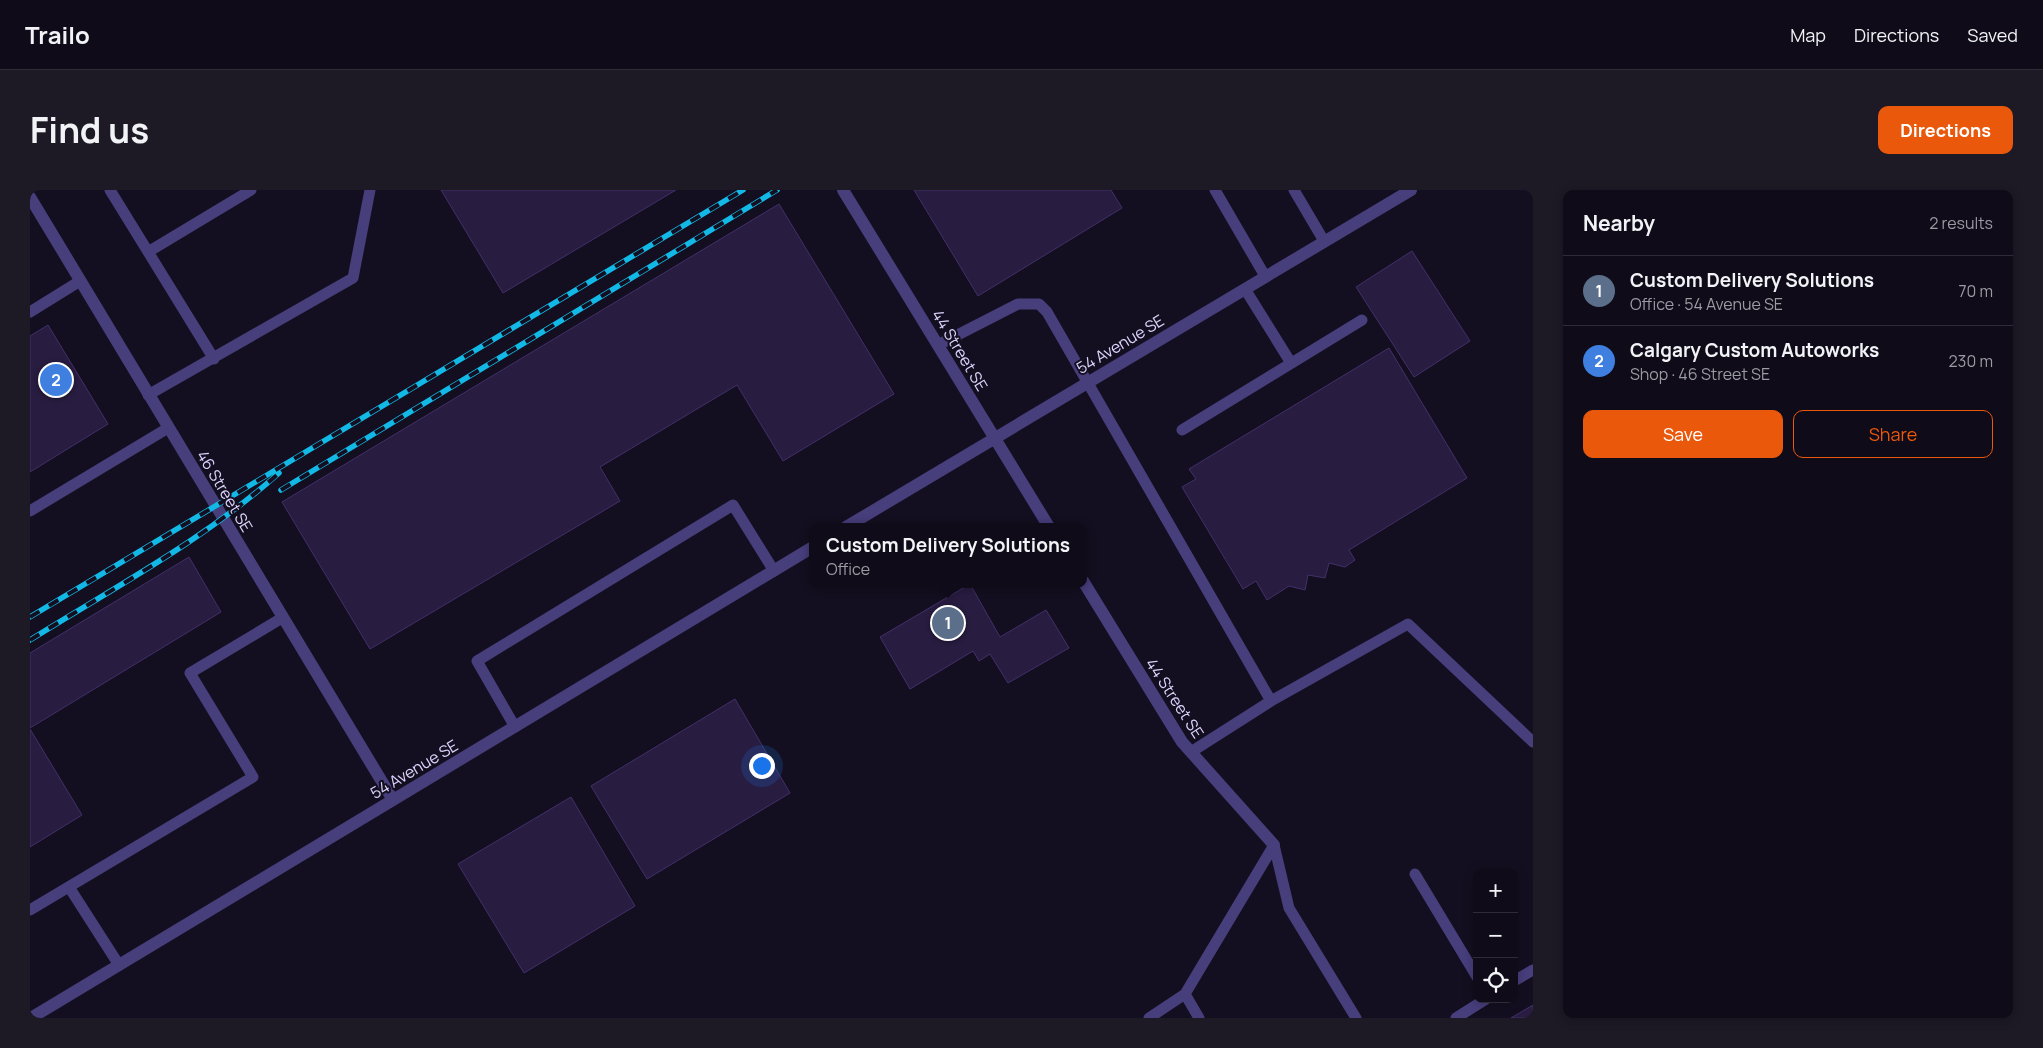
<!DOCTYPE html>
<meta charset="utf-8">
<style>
:root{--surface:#0f0b18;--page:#1d1925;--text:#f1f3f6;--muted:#9b9ba2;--line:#2f2b37;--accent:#ea580c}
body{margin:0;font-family:Manrope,sans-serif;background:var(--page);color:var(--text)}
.controls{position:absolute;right:15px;bottom:15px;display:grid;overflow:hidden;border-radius:10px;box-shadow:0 2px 12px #0003}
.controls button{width:45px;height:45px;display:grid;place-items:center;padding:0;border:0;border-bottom:1px solid var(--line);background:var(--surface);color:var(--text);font:25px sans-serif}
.you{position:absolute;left:731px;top:575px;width:18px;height:18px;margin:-12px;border:4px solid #fff;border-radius:50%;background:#1a73e8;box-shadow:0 0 0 8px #1a73e833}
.badge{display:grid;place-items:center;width:32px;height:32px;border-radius:50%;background:var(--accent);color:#fff;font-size:16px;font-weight:700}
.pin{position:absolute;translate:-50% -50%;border:2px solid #fff;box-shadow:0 1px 5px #0006}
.popup{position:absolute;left:779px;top:333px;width:278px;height:65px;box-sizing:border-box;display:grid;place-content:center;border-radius:10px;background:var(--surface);filter:drop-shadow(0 1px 4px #0005);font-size:16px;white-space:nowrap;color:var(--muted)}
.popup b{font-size:19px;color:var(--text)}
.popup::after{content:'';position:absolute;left:50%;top:100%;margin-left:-10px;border:10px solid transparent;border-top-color:var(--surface)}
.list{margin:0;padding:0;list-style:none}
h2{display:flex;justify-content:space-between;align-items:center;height:65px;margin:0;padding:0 20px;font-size:21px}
h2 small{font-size:16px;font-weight:400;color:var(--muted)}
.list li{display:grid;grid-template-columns:32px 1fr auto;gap:15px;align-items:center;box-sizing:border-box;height:70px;padding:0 20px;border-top:1px solid var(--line)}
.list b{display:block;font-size:19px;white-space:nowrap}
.list p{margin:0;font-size:16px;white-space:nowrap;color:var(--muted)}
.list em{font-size:16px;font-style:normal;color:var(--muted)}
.actions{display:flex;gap:10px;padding:15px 20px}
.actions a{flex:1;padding:11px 0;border:1px solid var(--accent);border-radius:10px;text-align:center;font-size:18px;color:var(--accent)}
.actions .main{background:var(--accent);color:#fff}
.icon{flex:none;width:28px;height:28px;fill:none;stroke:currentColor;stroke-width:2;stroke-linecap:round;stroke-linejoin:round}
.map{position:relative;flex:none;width:1503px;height:828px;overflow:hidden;border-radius:10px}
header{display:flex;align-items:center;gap:30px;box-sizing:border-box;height:70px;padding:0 25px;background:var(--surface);border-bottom:1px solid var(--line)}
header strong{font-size:24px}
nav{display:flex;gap:28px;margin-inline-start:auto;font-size:18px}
.intro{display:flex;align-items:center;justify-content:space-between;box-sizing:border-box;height:120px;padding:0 30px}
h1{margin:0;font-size:35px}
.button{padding:12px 22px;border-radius:10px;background:var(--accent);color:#fff;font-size:18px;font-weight:700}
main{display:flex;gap:30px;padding:0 30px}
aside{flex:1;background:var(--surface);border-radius:10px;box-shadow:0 2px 12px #0003}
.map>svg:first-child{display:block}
.building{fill:#281c40;stroke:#42306a}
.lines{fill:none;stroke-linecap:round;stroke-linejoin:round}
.service{stroke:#473e7c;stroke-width:11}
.minor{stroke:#473e7c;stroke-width:12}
.rail-casing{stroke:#12b9e7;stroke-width:5.5}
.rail{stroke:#140f20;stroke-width:4;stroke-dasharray:11;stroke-linecap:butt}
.labels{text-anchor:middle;stroke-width:4;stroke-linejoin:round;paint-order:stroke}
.street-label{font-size:16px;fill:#dbd2fb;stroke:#140f20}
</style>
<header>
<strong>Trailo</strong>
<nav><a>Map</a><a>Directions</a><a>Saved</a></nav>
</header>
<div class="intro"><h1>Find us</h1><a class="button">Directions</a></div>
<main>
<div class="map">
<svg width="1503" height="828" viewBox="0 0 1503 828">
<rect width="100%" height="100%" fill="#140f20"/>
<!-- building -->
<path class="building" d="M411,0h235l-173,103z
M884,0h197l11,18 -144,88z
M749,14l115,190 -111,67 -46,-76 -137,82 20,34 -250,148 -88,-147z
M1382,61l58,90 -56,36 -58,-90z
M18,135l60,99 -78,48v-136z
M1359,158l78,130 -118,72 6,10 -10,7 -16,-4 -4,15 -17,-3 -3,15 -16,-4 -22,14 -11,-19 -13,8 -61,-102 14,-8 -7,-10z
M159,367l32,55 -191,116v-75z
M940,394l30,53 46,-27 23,38 -61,35 -18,-29 -11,7 -6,-10 -63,38 -30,-52z
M705,509l55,94 -143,86 -56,-93z
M0,539l52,86 -52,32z
M541,607l64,109 -111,67 -66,-109z
M1503,815v13h-22z"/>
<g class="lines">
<!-- service -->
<path class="service" d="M80,0l104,169
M1185,0l50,86
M1264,0l30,51
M118,62l103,-62
M1215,99l46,74
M0,122l50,-31
M908,155l80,-41h21l8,8 224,389 -80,51
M118,205l205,-117 17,-88
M1152,240l180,-110
M0,321l138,-83
M1241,511l137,-77 125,118
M485,537l-38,-66 256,-156 41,66
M1244,655l15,63 67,110
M1385,684l62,103
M39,697l50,78
M0,720l223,-133 -63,-104 92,-55
M1484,791l19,-11
M1155,804l14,24
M1119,828l36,-24 89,-149
M1426,828l30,-19"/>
<!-- minor -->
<path class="minor" d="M813,0l206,337
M0,7l363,603
M816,337l565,-337
M1053,391l99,161 92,103
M1,828l782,-471"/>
<defs>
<path id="rail" d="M251,300l496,-300
M0,427l713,-427
M0,450c85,-53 174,-100 249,-167"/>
</defs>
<!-- rail casing -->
<use href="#rail" class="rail-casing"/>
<!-- rail -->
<use href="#rail" class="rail"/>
</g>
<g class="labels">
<!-- street labels -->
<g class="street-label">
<text transform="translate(1090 154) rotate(-31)" y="6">54 Avenue SE</text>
<text transform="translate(930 160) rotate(59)" y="6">44 Street SE</text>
<text transform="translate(195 301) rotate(59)" y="6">46 Street SE</text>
<text transform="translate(1145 508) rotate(57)" y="6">44 Street SE</text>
<text transform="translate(384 579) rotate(-31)" y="6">54 Avenue SE</text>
</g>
</g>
</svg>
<div class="controls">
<button>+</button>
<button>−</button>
<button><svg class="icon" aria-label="locate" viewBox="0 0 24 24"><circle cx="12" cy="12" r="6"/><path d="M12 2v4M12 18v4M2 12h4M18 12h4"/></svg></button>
</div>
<div class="you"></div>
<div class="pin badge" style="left:918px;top:433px;background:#5c6f8a">1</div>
<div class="popup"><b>Custom Delivery Solutions</b>Office</div>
<div class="pin badge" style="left:26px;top:190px;background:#3f7fe0">2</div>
</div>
<aside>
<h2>Nearby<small>2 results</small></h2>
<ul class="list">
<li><span class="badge" style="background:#5c6f8a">1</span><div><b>Custom Delivery Solutions</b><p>Office · 54 Avenue SE</p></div><em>70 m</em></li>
<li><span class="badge" style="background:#3f7fe0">2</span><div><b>Calgary Custom Autoworks</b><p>Shop · 46 Street SE</p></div><em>230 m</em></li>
</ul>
<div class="actions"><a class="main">Save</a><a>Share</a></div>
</aside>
</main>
